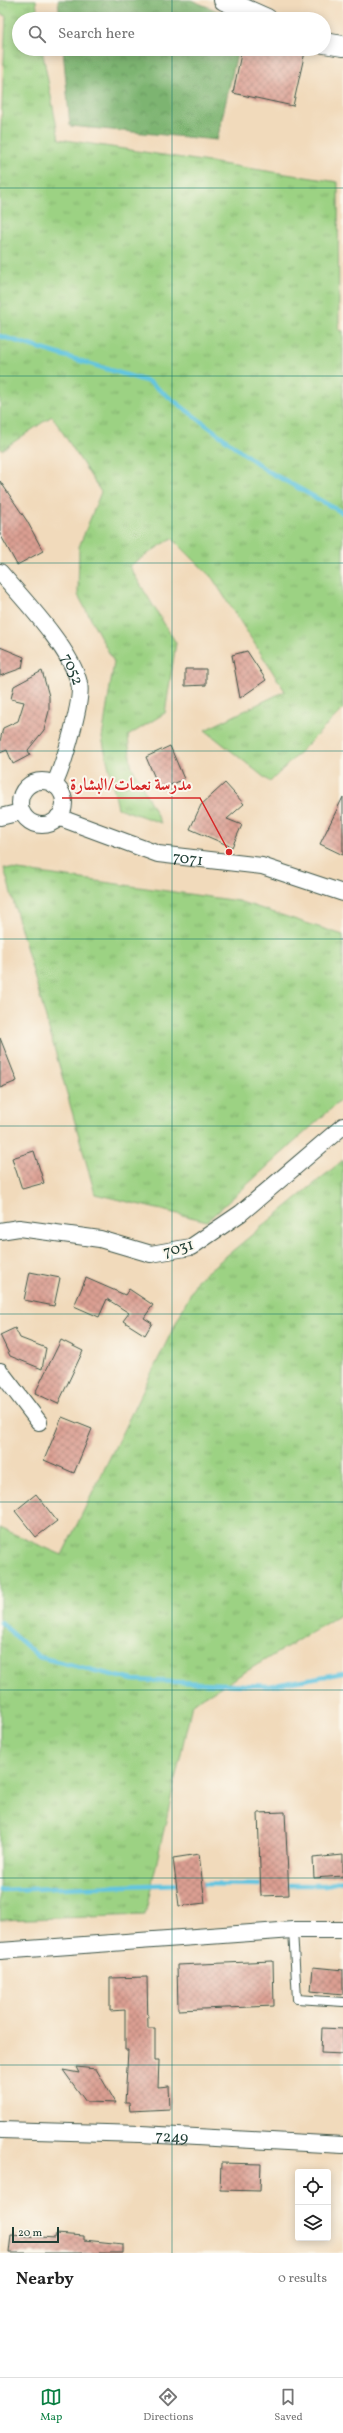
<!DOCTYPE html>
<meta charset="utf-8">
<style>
:root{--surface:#fff;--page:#f2f2f2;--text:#222;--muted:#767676;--line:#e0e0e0;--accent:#0b8043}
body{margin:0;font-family:Vollkorn,Amiri,serif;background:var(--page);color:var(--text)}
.controls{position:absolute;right:12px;bottom:12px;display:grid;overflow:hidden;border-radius:4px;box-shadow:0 2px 10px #0003}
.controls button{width:36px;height:36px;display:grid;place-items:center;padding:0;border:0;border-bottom:1px solid var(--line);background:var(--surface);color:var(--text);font:20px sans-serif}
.scale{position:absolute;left:12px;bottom:10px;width:47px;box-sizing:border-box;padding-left:4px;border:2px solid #1f3d34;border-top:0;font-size:11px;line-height:14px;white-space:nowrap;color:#1f3d34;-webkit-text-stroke:3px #fbf7ec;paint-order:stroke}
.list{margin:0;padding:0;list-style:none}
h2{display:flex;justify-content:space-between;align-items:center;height:52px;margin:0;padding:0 16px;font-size:17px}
h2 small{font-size:13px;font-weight:400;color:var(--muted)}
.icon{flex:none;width:22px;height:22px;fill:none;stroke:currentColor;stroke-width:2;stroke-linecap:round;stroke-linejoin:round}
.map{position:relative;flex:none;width:343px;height:2253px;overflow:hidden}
.search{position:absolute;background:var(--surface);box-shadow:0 2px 10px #0003;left:12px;right:12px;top:12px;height:44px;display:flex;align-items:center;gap:10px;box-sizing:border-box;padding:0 14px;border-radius:22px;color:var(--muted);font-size:15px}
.sheet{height:124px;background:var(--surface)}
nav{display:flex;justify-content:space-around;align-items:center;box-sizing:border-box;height:56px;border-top:1px solid var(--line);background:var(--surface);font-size:11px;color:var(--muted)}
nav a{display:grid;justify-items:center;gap:2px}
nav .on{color:var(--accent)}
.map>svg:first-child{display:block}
.grass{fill:url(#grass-tufts);stroke:#5e885c}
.forest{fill:url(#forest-crowns);stroke:#4e7852}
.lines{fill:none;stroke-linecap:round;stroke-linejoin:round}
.stream{stroke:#62c5e0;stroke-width:4.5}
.building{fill:url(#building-cross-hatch)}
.service-casing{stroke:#3e5548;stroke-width:10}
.minor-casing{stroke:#3e5548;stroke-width:18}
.tertiary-casing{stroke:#3e5548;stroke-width:22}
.service{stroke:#fff;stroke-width:8}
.minor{stroke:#fff;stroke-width:16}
.tertiary{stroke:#fff;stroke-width:20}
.grid{fill:none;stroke:#0f766e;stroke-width:1;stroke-opacity:0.55}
.labels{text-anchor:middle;stroke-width:4;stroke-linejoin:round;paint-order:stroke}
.street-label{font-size:16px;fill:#1f3d34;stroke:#fbf7ec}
.leader{fill:none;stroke:#d62828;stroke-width:1.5}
.callout-dot{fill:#d62828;stroke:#fbf7ec;stroke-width:1.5}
.callout-label{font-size:17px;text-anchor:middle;font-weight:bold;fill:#d62828;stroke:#fbf7ec;stroke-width:4;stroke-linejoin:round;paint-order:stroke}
</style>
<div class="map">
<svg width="343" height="2253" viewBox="0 0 343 2253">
<defs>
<pattern id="grass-tufts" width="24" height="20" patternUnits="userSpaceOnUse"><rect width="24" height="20" fill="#9cd283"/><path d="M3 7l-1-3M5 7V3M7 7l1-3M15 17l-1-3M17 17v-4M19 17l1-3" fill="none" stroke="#7fac6c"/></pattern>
<pattern id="forest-crowns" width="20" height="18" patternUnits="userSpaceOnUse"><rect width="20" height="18" fill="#7db471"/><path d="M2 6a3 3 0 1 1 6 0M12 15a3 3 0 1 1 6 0" fill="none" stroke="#66945e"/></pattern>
<pattern id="building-cross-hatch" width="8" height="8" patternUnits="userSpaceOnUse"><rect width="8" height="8" fill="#db9f92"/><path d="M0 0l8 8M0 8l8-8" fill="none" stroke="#b18378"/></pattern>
</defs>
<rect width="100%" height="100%" fill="#fbf7ec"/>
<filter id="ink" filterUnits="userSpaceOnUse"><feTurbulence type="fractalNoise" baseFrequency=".025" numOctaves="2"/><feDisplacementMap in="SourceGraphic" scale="8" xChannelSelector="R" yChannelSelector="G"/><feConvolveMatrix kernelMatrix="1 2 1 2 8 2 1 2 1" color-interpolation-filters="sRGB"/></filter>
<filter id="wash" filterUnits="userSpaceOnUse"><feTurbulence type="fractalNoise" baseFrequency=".012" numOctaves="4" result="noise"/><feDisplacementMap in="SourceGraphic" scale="16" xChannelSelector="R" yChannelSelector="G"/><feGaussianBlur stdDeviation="0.9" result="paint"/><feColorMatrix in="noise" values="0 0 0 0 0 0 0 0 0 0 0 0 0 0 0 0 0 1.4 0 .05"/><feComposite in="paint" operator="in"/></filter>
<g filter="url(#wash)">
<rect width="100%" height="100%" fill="#f1dabb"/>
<!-- grass -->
<path class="grass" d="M0,0h36l2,19h-19v30h23l17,90 279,43 1,148 4,1v378l-73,73 -65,-52 80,-39 -72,-112 -41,-41 -43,28 47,77 -11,70 -37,23 3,29 30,58 -43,-15 -16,-70 12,-76 -36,-67 1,-48 22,-55 -49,-76 -50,34 -2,-2v-300l6,-132 -6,-2z
M4,868l234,33 105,34v163l-136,123 -112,-27z
M343,1160v453l-151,91 -47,211 -145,5v-392l62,27 135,-275z"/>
<!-- forest -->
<path class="forest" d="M58,0h133l46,19h-177z
M63,49h175l-21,91 -147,-14z"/>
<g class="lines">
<!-- stream -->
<path class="stream" d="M0,336l149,46 117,88 77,43
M0,1622l39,35 94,23 136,6 74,-13
M198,1884l68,1
M284,1885h42l17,-4
M0,1890l182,-6"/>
</g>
<g id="blocks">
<!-- building -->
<path class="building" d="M242,49h49l14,3 -12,54 -60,-13z
M0,481l27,40 16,30 -26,14 -17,-31z
M0,647l24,10 -2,11 -22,8z
M247,651l19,29 -26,18 -8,-43z
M185,669h21v16l-21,1z
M42,671l7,25v15l-5,19 -16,20 2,5 -17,9 -6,-14 -7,3v-12l3,-13 15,-7 6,-19 -13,-3 3,-13z
M170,746l14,33 -24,11 -14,-33z
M225,783l19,21 -17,15 15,6 -10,22 -42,-18 11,-24z
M343,797v58l-23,-11z
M0,1038l17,43 -17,7z
M34,1151l10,32 -22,6 -10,-31z
M30,1272l30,6 -6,28 -30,-6z
M86,1278l39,17 4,-6 24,16 -9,13 8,5 -7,12 -22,-14 6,-8 -22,-14 -8,18 -25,-11z
M15,1328l5,10 26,10 -4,21 -32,-13 -10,-21z
M61,1340l22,11 -25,53 -23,-11z
M62,1417l30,12 -18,44 -30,-13z
M36,1494l21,27 -21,16 -21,-26z
M285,1812l4,83 -28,1 -3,-83z
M199,1854l6,49 -26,3 -6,-48z
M343,1855v21l-29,2 -1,-20z
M273,1961l1,45 -96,4 -1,-45z
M313,1967l30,3v24l-32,-3z
M147,1977l1,51h7v32h4l-1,27 11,-1 1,23 -40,2 -1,-8h-4l3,-53h-3v-40l-15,1v-33z
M322,2028l21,1v25l-22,-1z
M76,2067l20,2 20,34 -30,-1 -23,-32 16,3z
M221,2163l40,1 -1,27 -40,-1z
M56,2234l28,2v4l39,4v9h-114l2,-18 44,3z"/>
</g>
</g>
<g filter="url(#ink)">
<use href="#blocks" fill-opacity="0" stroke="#3e5548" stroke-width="1"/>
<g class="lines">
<defs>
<path id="service" d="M293,1930l4,69 46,3"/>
<g id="minor">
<path id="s1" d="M0,572c23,27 71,77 79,111 5,16 -17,86 -25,102"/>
<circle cx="42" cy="803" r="22"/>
<path d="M0,817l21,-5"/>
<path id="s2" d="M58,817l100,37 104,12 81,27"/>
<path d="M0,1231l19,-3 81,11 51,15 40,-7 50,-34 102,-87"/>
<path d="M0,1371l39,51"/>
<path d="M0,1951l293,-21h50"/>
<path id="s3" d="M0,2130l141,4 202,11"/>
</g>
<path id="tertiary" d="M224,0l43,19
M324,43l19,3"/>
</defs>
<!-- service casing -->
<use href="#service" class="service-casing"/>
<!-- minor casing -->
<use href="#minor" class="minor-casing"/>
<!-- tertiary casing -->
<use href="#tertiary" class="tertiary-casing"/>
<!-- service -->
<use href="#service" class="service"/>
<!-- minor -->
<use href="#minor" class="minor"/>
<!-- tertiary -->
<use href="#tertiary" class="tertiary"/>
</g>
</g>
<!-- grid -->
<path class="grid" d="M172,0v19M172,49v2204M0,188h343M0,376h343M0,563h343M0,751h343M0,939h343M0,1126h343M0,1314h343M0,1502h343M0,1690h343M0,1878h343M0,2065h343"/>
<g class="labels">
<!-- street labels -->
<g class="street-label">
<text dy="6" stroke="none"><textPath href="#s1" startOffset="122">7052</textPath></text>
<text dy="6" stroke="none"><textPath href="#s2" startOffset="137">7071</textPath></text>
<text transform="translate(178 1247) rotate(-16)" y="6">7031</text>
<text dy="6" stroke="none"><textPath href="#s3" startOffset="172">7249</textPath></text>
</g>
</g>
<!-- callouts -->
<path class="leader" d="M229 852L200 798H62"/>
<circle class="callout-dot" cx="229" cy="852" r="4"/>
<g class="callout-label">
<text x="131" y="790">مدرسة نعمات/البشارة</text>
</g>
</svg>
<div class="controls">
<button><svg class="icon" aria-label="locate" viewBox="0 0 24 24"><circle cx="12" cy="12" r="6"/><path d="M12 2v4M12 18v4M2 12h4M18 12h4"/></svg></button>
<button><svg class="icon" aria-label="layers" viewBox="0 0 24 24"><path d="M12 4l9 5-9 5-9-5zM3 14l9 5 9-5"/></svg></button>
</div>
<div class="scale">20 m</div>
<div class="search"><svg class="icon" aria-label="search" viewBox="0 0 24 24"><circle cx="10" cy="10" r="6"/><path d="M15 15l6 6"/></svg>Search here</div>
</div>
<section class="sheet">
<h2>Nearby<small>0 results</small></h2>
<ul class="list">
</ul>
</section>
<nav>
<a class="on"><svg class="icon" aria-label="map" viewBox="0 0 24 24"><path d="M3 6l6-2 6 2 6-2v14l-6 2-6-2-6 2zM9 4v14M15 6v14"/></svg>Map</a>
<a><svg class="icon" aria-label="directions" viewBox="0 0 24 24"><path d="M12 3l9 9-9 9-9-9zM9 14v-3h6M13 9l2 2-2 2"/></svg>Directions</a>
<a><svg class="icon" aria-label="saved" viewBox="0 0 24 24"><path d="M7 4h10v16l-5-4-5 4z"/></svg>Saved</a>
</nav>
